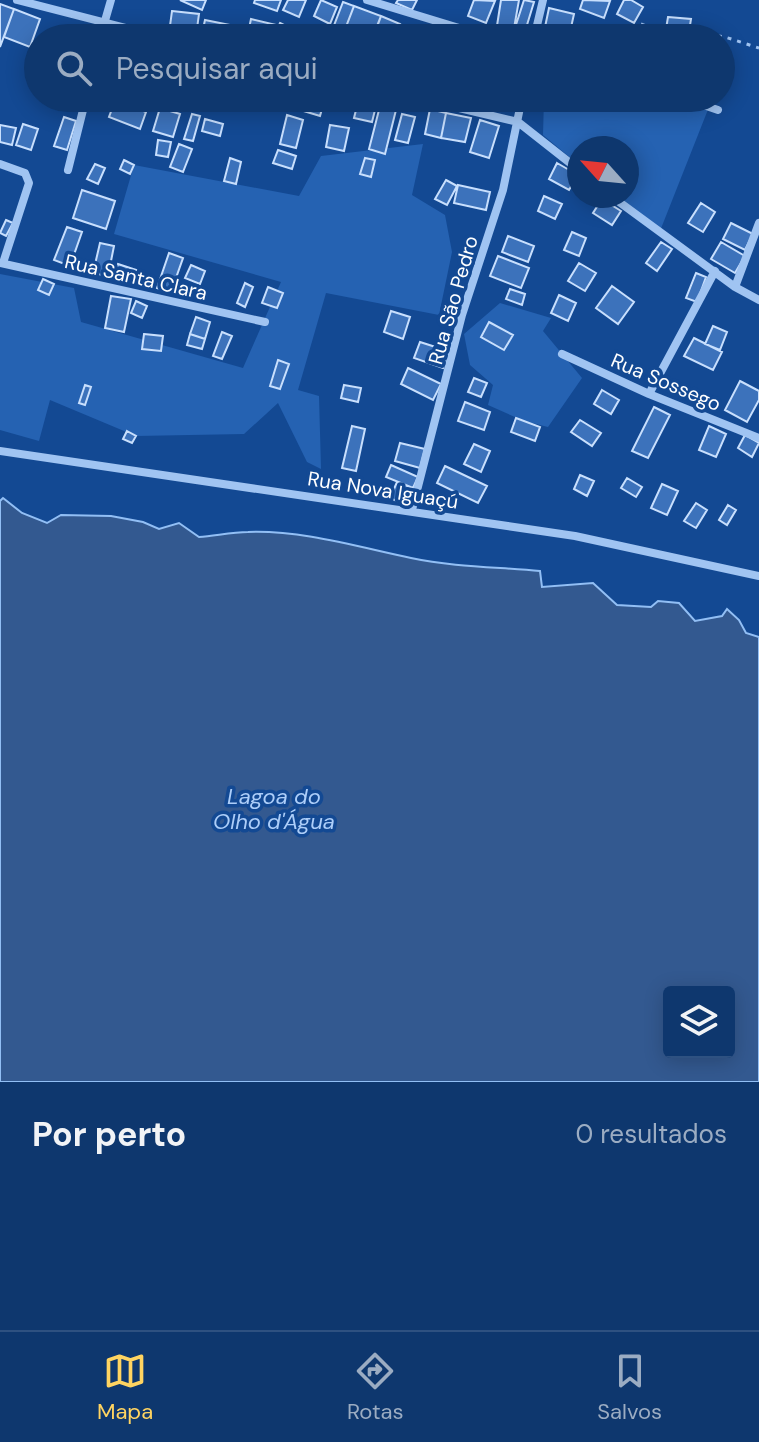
<!DOCTYPE html>
<html lang="pt">
<meta charset="utf-8">
<style>
:root{--surface:#0e376e;--page:#1c4276;--text:#f1f3f6;--muted:#9bacc2;--line:#2e5181;--accent:#ffd461}
body{margin:0;font-family:"DM Sans",sans-serif;background:var(--page);color:var(--text)}
.controls{position:absolute;right:24px;bottom:24px;display:grid;overflow:hidden;border-radius:8px;box-shadow:0 4px 20px #0003}
.controls button{width:72px;height:72px;display:grid;place-items:center;padding:0;border:0;border-bottom:2px solid var(--line);background:var(--surface);color:var(--text);font:40px sans-serif}
.compass{position:absolute;left:567px;top:136px;width:72px;height:72px;border-radius:50%;background:var(--surface);box-shadow:0 4px 20px #0003;rotate:297deg}
.list{margin:0;padding:0;list-style:none}
h2{display:flex;justify-content:space-between;align-items:center;height:104px;margin:0;padding:0 32px;font-size:34px}
h2 small{font-size:26px;font-weight:400;color:var(--muted)}
.icon{flex:none;width:44px;height:44px;fill:none;stroke:currentColor;stroke-width:2;stroke-linecap:round;stroke-linejoin:round}
.map{position:relative;flex:none;width:759px;height:1082px;overflow:hidden}
.search{position:absolute;background:var(--surface);box-shadow:0 4px 20px #0003;left:24px;right:24px;top:24px;height:88px;display:flex;align-items:center;gap:20px;box-sizing:border-box;padding:0 28px;border-radius:44px;color:var(--muted);font-size:30px}
.sheet{height:248px;background:var(--surface)}
nav{display:flex;justify-content:space-around;align-items:center;box-sizing:border-box;height:112px;border-top:2px solid var(--line);background:var(--surface);font-size:22px;color:var(--muted)}
nav a{display:grid;justify-items:center;gap:4px}
nav .on{color:var(--accent)}
.map>svg:first-child{display:block}
.green{fill:#2562b2}
.water{fill:#335990;stroke:#92bff5;stroke-width:2;fill-rule:evenodd}
.building{fill:#3c72bb;stroke:#c8dffd;stroke-width:2}
.lines{fill:none;stroke-linecap:round;stroke-linejoin:round}
.path{stroke:#a0c4f2;stroke-width:3;stroke-dasharray:4 6;stroke-linecap:butt}
.minor{stroke:#a0c4f2;stroke-width:8}
.labels{text-anchor:middle;stroke-width:7;stroke-linejoin:round;paint-order:stroke}
.street-label{font-size:20px;fill:#fff;stroke:#134993}
.water-label{font-size:22px;font-style:italic;fill:#adcef9;stroke:#134993}
</style>
<div class="map">
<svg width="759" height="1082" viewBox="0 0 759 1082">
<rect width="100%" height="100%" fill="#134993"/>
<!-- green -->
<path class="green" d="M544,98h139l26,9 -49,124 -43,-35h10v-48h-48v17l-36,-30z
M423,144l-11,51 33,20 7,37 -13,63 -113,-22 -28,97 21,6 2,73 -14,-7 -29,-59 -34,31 -108,2 -86,-36 -11,41 -39,-11v-156l74,14 7,34 162,46 38,-86 -167,-48 20,-69 165,31 22,-40z
M500,303l51,15 -8,13 39,47 -34,49 -24,-6 -36,-16 5,-20 -23,-20 -6,-31z"/>
<!-- water -->
<path class="water" d="M3,498l19,15 25,10 14,-8 50,1 32,6 16,7 20,-6 20,14c16,-1 32,-5 49,-5 54,-2 110,15 163,26 43,9 86,9 129,13l2,16 51,-4 24,22 34,2 7,-6 21,2 16,18 27,-5 5,-7 12,11 7,13 13,4v445h-759v-581zM669,992h60v60h-60z"/>
<!-- building -->
<path class="building" d="M180,0h26l-4,10z
M255,0h26l-4,11 -23,-8z
M288,0h18l-7,17 -16,-7z
M321,0l16,7 -7,17 -16,-8z
M398,0h19l-5,10 -16,-7z
M474,0l21,1 -9,22 -18,-7z
M501,0h18l-6,34 -17,-2z
M524,0l10,2 -11,36 -10,-4z
M583,0l27,1 -6,17 -24,-9z
M624,0h7l12,7 -9,16 -17,-9z
M343,2l11,4 -10,26 -11,-4z
M0,4l14,5 -14,38z
M354,6l27,10 -8,22h-14l-15,-6z
M549,8l25,6 -4,18 -25,-5z
M14,9l26,10 -10,28 -26,-10z
M172,11l27,3 -3,22 -27,-3z
M381,16l19,8 -6,14 -21,-2z
M668,17l23,2 -2,13 -23,-3z
M251,19l25,6 -4,13h-25z
M205,20l35,7 -3,11h-36z
M280,23l10,5 -5,10h-12z
M614,28l15,5 -2,5h-16z
M424,29l18,3 -2,6h-18z
M307,30l23,6v2h-25z
M545,31l17,6v1h-19z
M252,98h16l-2,7 -15,-4z
M268,98h20l-3,12 -19,-5z
M300,98h25l-5,18 -23,-7z
M494,98h17l-2,8 -16,-3z
M115,101l31,11 -6,17 -31,-12z
M358,102l18,4 -4,16 -18,-4z
M380,106l16,4 -11,44 -16,-5z
M160,108l20,6 -7,23 -20,-6z
M430,109l16,4 -5,25 -16,-4z
M446,113l25,5 -6,24 -24,-4z
M192,114l8,2 -7,25 -9,-2z
M402,114l13,3 -7,26 -13,-3z
M287,115l16,5 -7,28 -16,-4z
M64,117l12,4 -9,29 -13,-4z
M205,119l18,5 -3,12 -18,-5z
M480,120l19,6 -10,32 -19,-6z
M23,124l15,5 -7,21 -15,-5z
M0,125l16,3 -4,17 -12,-3z
M330,125l19,3 -5,23 -18,-4z
M158,140l13,2 -3,15 -12,-2z
M179,144l13,5 -9,23 -13,-5z
M278,150l18,6 -4,13 -19,-6z
M230,158l11,4 -5,22 -12,-3z
M365,158l10,2 -4,17 -11,-3z
M124,160l10,5 -4,9 -10,-5z
M557,163l21,12 -9,15 -20,-11z
M95,164l10,4 -7,16 -11,-5z
M446,180l11,6 -10,19 -12,-6z
M458,185l32,7 -4,18 -32,-7z
M82,190l33,11 -9,28 -33,-11z
M544,196l18,8 -7,15 -17,-8z
M602,199l19,12 -9,14 -19,-12z
M701,203l14,9 -12,20 -15,-9z
M6,220l7,3 -7,13 -6,-3z
M731,223l22,11 -8,16 -22,-11z
M67,227l15,5 -12,34 -16,-6z
M572,232l14,6 -7,18 -15,-6z
M508,236l26,10 -6,16 -26,-10z
M661,242l11,7 -15,22 -11,-8z
M721,242l24,14 -10,17 -24,-14z
M100,243l14,3 -6,30 -15,-3z
M169,253l14,5 -12,34 -14,-4z
M498,256l31,12 -8,20 -31,-12z
M579,263l17,10 -11,18 -17,-10z
M118,264l18,6 -2,6 -18,-6z
M191,265l14,6 -5,13 -15,-6z
M696,273l10,4 -9,25 -11,-4z
M43,279l11,5 -5,11 -11,-5z
M245,283l8,4 -8,20 -8,-4z
M612,286l22,16 -16,22 -22,-16z
M268,287l15,6 -6,15 -15,-5z
M510,289l15,5 -3,11 -16,-6z
M559,295l17,8 -8,18 -17,-8z
M111,296l20,3 -7,33 -19,-4z
M136,301l11,5 -5,12 -11,-5z
M391,311l19,6 -7,22 -19,-7z
M196,317l14,5 -5,17 -15,-5z
M489,322l24,13 -9,15 -23,-13z
M713,326l14,6 -7,18 -15,-6z
M222,332l10,4 -10,23 -9,-3z
M144,334l19,2 -2,15 -19,-2z
M190,334l15,5 -3,10 -15,-4z
M694,338l28,14 -9,18 -29,-14z
M420,342l28,9 -5,17 -29,-10z
M278,360l11,4 -9,25 -10,-3z
M408,368l33,16 -8,16 -32,-16z
M474,378l13,5 -6,14 -13,-5z
M740,381l19,10v9l-12,22 -22,-12z
M85,385l6,2 -6,18 -6,-2z
M344,385l17,3 -3,14 -17,-4z
M602,390l17,10 -8,14 -17,-10z
M465,402l25,10 -6,18 -26,-9z
M654,407l16,8 -22,43 -16,-7z
M516,418l24,9 -5,14 -24,-9z
M580,420l21,13 -9,13 -21,-14z
M352,426l13,3 -9,42 -14,-3z
M709,426l17,8 -10,23 -17,-7z
M127,431l9,5 -4,7 -9,-4z
M745,435l14,8 -7,14 -14,-9z
M400,443l25,6 -5,19 -25,-7z
M474,444l16,7 -9,21 -17,-8z
M391,465l27,12 -5,11 -27,-11z
M445,466l42,20 -9,17 -41,-20z
M580,475l14,6 -7,15 -13,-7z
M627,478l15,9 -6,10 -15,-9z
M397,482l16,6 -7,17 -16,-7z
M662,484l16,7 -11,24 -16,-7z
M696,503l11,7 -11,18 -12,-7z
M728,505l8,5 -9,15 -8,-5z"/>
<g class="lines">
<!-- path -->
<path class="path" d="M641,24l36,13 20,-5 28,5 34,11"/>
<!-- minor -->
<path class="minor" d="M17,0l148,38
M367,0l125,38
M100,38l11,-38
M534,38l9,-38
M417,98l101,24 61,48
M683,98l35,12
M0,164l25,9 4,10 -26,80
M68,170l18,-72
M611,196l124,91 24,13
M0,263l265,59
M735,287l24,-64
M562,354l87,40 110,44
M649,394l66,-123
M0,451l575,85 184,40
M412,510l50,-195 41,-125 19,-92"/>
</g>
<g class="labels">
<!-- street labels -->
<g class="street-label">
<text transform="translate(136 277) rotate(13)" y="7">Rua Santa Clara</text>
<text transform="translate(453 300) rotate(-74)" y="7">Rua São Pedro</text>
<text transform="translate(666 382) rotate(23)" y="7">Rua Sossego</text>
<text transform="translate(383 490) rotate(9)" y="7">Rua Nova Iguaçú</text>
</g>
<!-- water labels -->
<g class="water-label">
<text x="274" y="804">Lagoa do<tspan x="274" dy="25">Olho d'Água</tspan></text>
</g>
</g>
</svg>
<div class="controls">
<button><svg class="icon" aria-label="layers" viewBox="0 0 24 24"><path d="M12 4l9 5-9 5-9-5zM3 14l9 5 9-5"/></svg></button>
</div>
<svg class="compass" viewBox="-18 -18 36 36"><path d="M0-13l5 13h-10z" fill="#e53935"/><path d="M0 13l5-13h-10z" fill="#9bacc2"/></svg>
<div class="search"><svg class="icon" aria-label="search" viewBox="0 0 24 24"><circle cx="10" cy="10" r="6"/><path d="M15 15l6 6"/></svg>Pesquisar aqui</div>
</div>
<section class="sheet">
<h2>Por perto<small>0 resultados</small></h2>
<ul class="list">
</ul>
</section>
<nav>
<a class="on"><svg class="icon" aria-label="map" viewBox="0 0 24 24"><path d="M3 6l6-2 6 2 6-2v14l-6 2-6-2-6 2zM9 4v14M15 6v14"/></svg>Mapa</a>
<a><svg class="icon" aria-label="directions" viewBox="0 0 24 24"><path d="M12 3l9 9-9 9-9-9zM9 14v-3h6M13 9l2 2-2 2"/></svg>Rotas</a>
<a><svg class="icon" aria-label="saved" viewBox="0 0 24 24"><path d="M7 4h10v16l-5-4-5 4z"/></svg>Salvos</a>
</nav>
